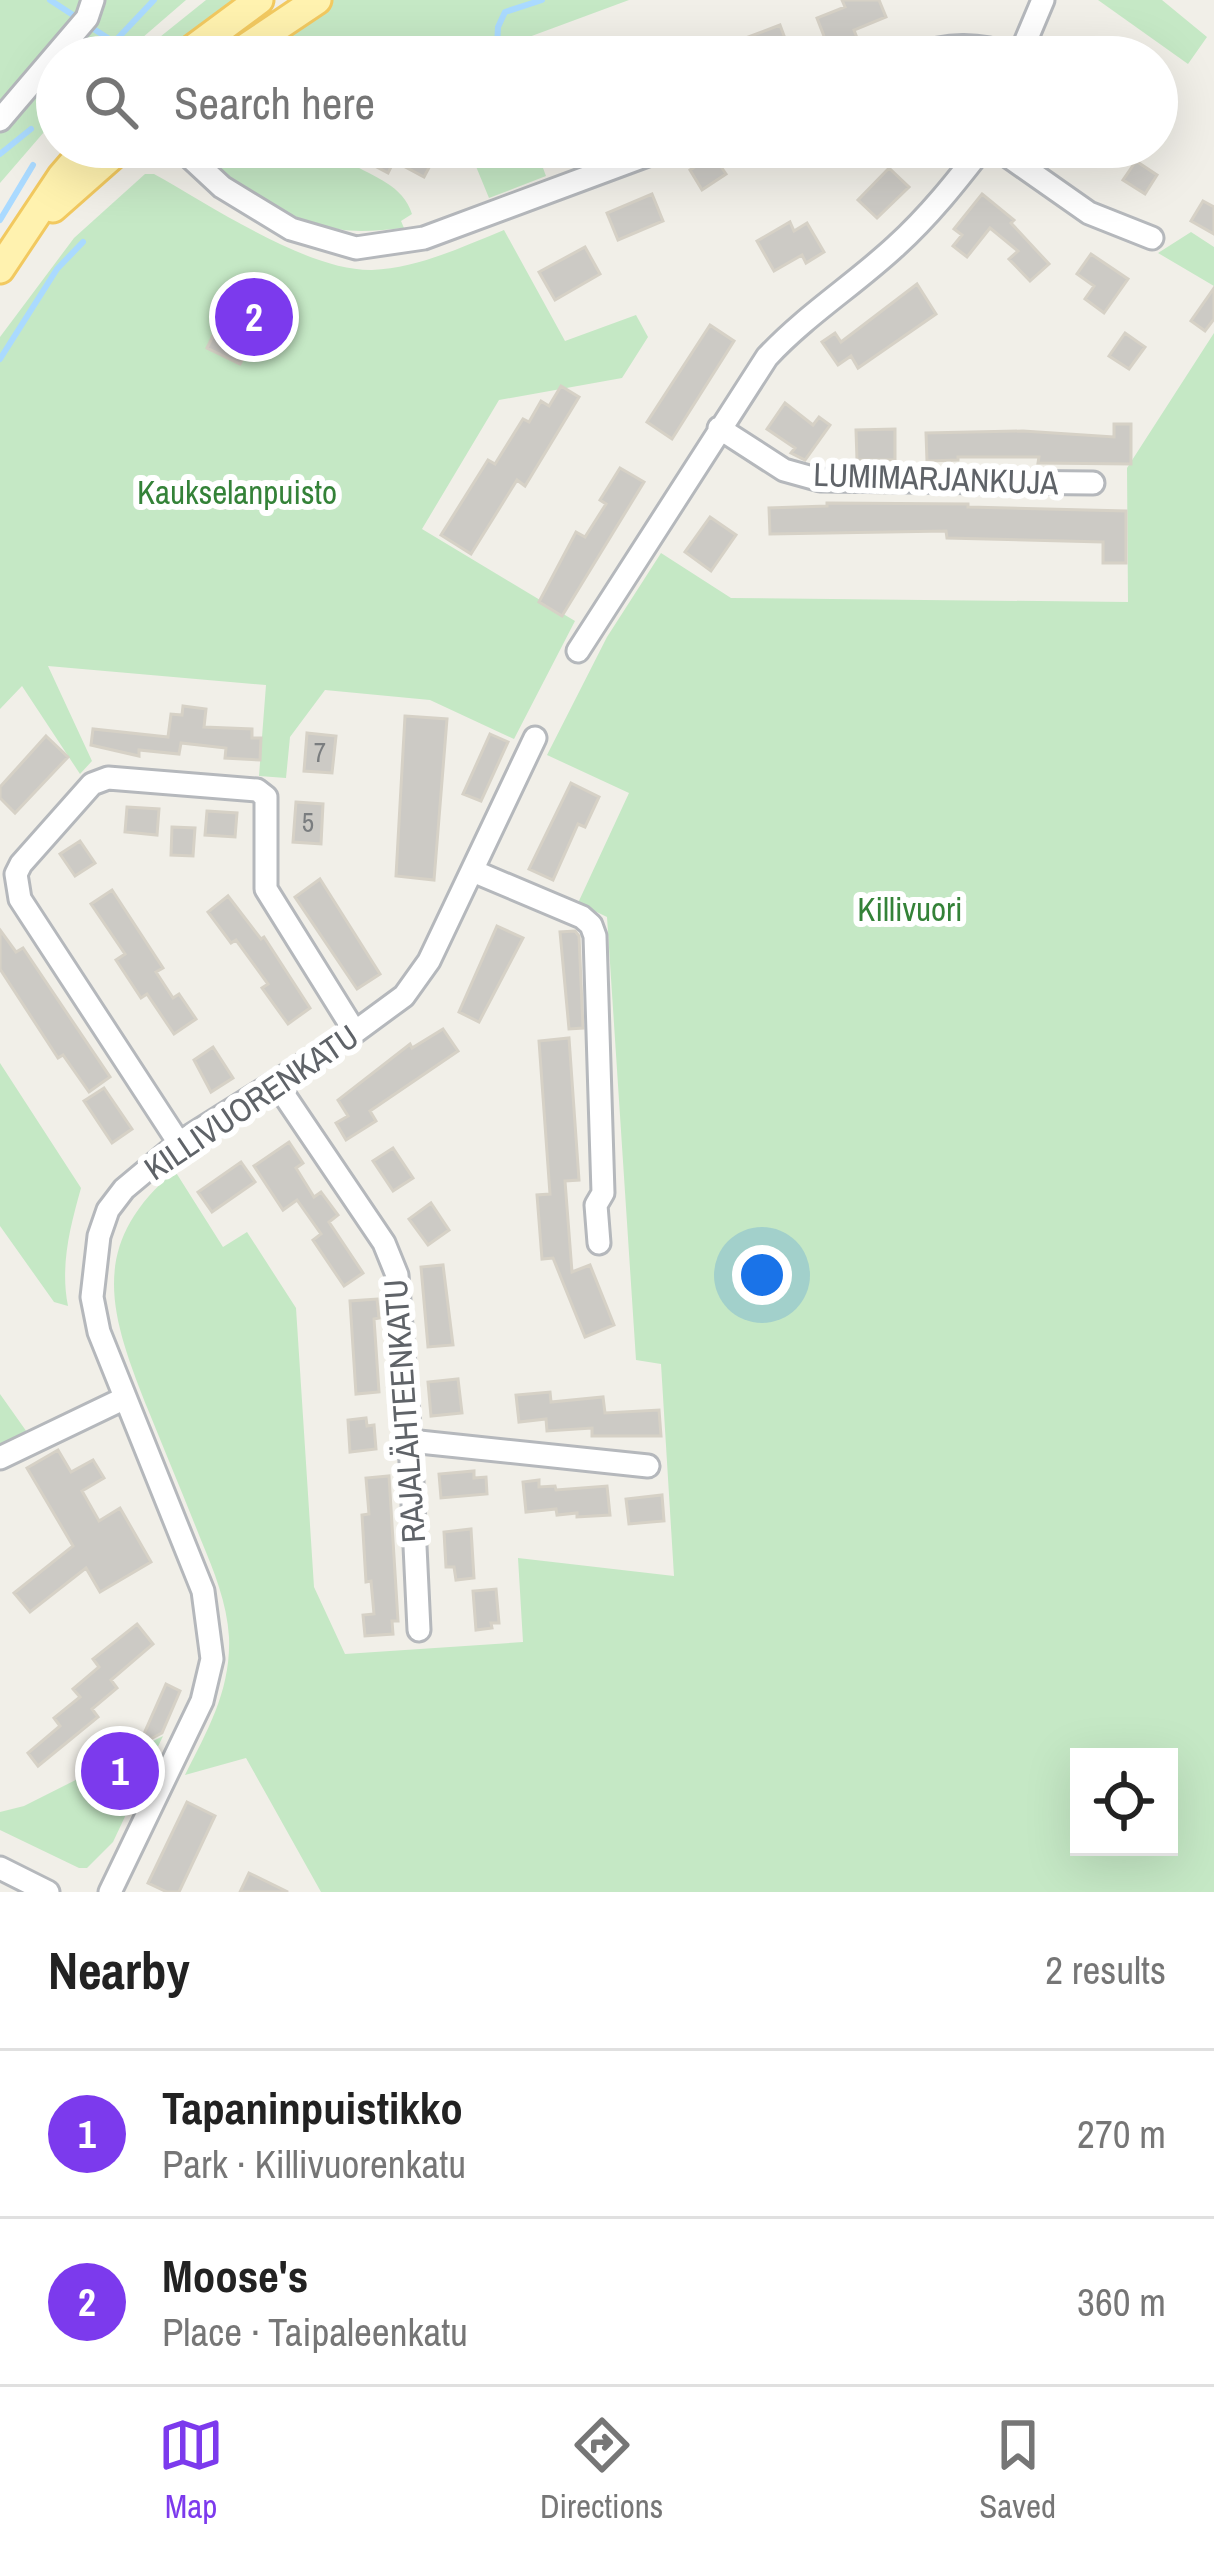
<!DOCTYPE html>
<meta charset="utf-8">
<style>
:root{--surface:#fff;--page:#f6f6f6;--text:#222;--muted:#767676;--line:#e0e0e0;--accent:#7c3aed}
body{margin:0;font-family:"Archivo Narrow",sans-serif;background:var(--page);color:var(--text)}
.controls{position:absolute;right:36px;bottom:36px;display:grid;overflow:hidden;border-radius:0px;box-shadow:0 12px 48px #0002}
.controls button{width:108px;height:108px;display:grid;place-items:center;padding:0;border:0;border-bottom:3px solid var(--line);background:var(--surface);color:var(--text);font:60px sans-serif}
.you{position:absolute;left:762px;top:1275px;width:42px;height:42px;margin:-30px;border:9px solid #fff;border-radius:50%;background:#1a73e8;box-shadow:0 0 0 18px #1a73e833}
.badge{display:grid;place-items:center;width:78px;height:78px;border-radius:50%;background:var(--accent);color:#fff;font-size:39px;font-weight:700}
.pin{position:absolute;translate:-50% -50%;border:6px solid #fff;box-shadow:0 3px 12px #0006}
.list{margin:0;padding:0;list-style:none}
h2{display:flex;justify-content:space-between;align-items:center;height:156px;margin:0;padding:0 48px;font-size:51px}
h2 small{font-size:39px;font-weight:400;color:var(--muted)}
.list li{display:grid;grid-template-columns:78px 1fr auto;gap:36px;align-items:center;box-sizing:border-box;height:168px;padding:0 48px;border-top:3px solid var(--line)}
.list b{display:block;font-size:45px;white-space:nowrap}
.list p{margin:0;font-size:39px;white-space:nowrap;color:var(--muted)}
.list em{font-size:39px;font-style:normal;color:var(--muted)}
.icon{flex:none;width:66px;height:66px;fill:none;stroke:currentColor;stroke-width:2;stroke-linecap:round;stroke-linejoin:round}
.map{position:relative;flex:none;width:1214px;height:1892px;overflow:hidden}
.search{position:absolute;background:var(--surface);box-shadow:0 12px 48px #0002;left:36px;right:36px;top:36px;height:132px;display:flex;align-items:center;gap:30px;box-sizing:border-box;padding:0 42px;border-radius:66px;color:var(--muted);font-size:45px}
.sheet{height:492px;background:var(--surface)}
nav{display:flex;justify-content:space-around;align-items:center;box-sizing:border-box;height:168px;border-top:3px solid var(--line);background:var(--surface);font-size:33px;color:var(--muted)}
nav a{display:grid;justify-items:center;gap:6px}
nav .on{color:var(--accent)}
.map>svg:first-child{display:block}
.green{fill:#c5e8c5;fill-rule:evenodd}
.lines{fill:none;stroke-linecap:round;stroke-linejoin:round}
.stream{stroke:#aadaff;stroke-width:6}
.building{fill:#cccac5;stroke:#d6d1c6;stroke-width:3}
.minor-casing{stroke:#b5b8bc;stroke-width:27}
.major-casing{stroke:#f2c960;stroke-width:33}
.minor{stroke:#fff;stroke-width:21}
.major{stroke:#fff2af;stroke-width:27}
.labels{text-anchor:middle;stroke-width:12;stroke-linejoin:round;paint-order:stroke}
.number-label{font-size:27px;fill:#7a7d7f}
.street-label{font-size:33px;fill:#5f6368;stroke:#fff}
.park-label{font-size:33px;fill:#348238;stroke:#fff}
</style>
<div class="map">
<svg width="1214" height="1892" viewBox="0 0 1214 1892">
<rect width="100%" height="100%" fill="#f1efe8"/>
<!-- green -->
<path class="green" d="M0,0h186l-66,57h-63v60l-57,66z
M206,0h39l-76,57h-34z
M332,0h297l-130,48 2,9h-257z
M1098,0h64l45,37 -19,27z
M202,147h106l35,18 7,-2c24,14 53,22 62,51l-11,7 3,7c-22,2 -45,5 -66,1 -50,-9 -107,-41 -136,-82z
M468,147h67l11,29 -57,22z
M145,174h9c58,32 153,97 218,96 46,-2 90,-23 132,-40l61,111 71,-26 12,22 -26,41 -123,22 -77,129 153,92 -61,118 -84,-39 -105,-10 -35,47 -4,41 -27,-2 7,-91 -218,-19 44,95 -12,13 -58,-88 -22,23v-372l74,-99z
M1191,232l23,15v39l-56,-33z
M1214,333v1559h-893l-75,-134 -61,17c23,-46 46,-85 44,-138 -2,-34 -15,-66 -28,-97 -17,-43 -35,-86 -52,-128 -38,-95 -64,-166 26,-241l48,76 24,-15 49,76 18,279 31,67 178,-12 -5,-84 156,18 -13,-212 -25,-4 -29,-443 -29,-14 51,-110 -82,-38 60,-118 54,-84 70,45 397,4 -1,-134zM1079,1757h90v90h-90z
M0,1063l81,125c-11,39 -21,78 -13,118l-14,-4 -54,-76z
M0,1394l29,41 -29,12z
M163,1736l-50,106 -26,26h-8l-79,-38v-18l24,-6z"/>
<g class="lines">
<!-- stream -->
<path class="stream" d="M50,0l23,15
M89,26l25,16
M497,46l1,-19 7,-15 37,-12
M100,57l54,-57
M0,154l31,-25
M0,220l33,-55
M0,359l57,-90 26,-27"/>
</g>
<!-- building -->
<path class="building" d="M842,0h37l7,17 -32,13 3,8 -28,11 -12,-31 28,-11z
M780,25l12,32h-61l-4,-12z
M339,147h101l-16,30 -30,-16 -6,12z
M713,155l13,19 -24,16 -12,-20z
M1136,161l21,14 -12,19 -22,-14z
M889,168l20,19 -32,31 -19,-18z
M652,194l11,27 -45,19 -11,-27z
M982,194l32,26 -3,3 38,41 -19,17 -21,-22 9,-8 -28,-23 -23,29 -14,-11 9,-11 -8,-6z
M1203,201l11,6v27l-23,-13z
M790,222l4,9 13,-8 17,29 -18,11 -4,-8 -28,16 -17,-30z
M585,247l15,27 -45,26 -16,-28z
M1091,254l37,25 -24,34 -19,-14 9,-13 -17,-12z
M238,283l52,25 -12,26 -18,-9 -20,39 -33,-16z
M917,284l19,30 -78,54 -7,-12 -13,9 -16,-23 13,-9 6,9z
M1214,288v31l-9,12 -14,-10z
M710,325l24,16 -62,98 -25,-17z
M1125,333l20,14 -16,22 -20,-13z
M561,386l18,11 -54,89 -8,-6 -46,74 -30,-19 47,-75 7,4 28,-45 6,3 12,-21 8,5z
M785,403l28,22 6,-8 11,8 -25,35 -14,-7 4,-5 -28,-19z
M1114,424h17v40l-93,-1 1,-6h-81v3l-31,1 -1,-28 97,-2 91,6z
M895,429v31h-38l-1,-30z
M620,468l24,14 -82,134 -23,-14 37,-70 9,5 21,-33 -6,-4z
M827,503l141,1v3l158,4v52h-23v-21l-156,-4 -1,-7 -176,3 -1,-26 58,-2z
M710,517l26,18 -25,36 -26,-19z
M183,706l23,3 -2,18 48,2v9h9l-1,22 -35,-2 1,-10 -45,-5 -2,11 -40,-4v6l-48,-11 2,-16 75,8 3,-23 11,1z
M405,716l42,3 -13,161 -38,-4z
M307,733l29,3 -4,37 -28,-2z
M490,734l18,8 -27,59 -18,-7z
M46,736l22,21 -53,56 -15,-15v-11z
M571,783l28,14 -14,30 -7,-3 -25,56 -24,-11z
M296,802l27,2 -2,40 -28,-2z
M127,807l32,2 -2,26 -32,-3z
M207,811l30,2 -2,24 -30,-2z
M172,827l23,1 -2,28 -22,-1z
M80,841l15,22 -20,13 -15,-22z
M320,879l60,95 -23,15 -62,-92z
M112,890l51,78 -7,4 17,26 6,-4 17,25 -22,15 -27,-40 -6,4 -25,-38 9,-6 -34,-50z
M228,896l33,43 3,-2 46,71 -22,16 -26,-36 6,-4 -32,-44 -5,3 -23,-31z
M497,926l26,12 -44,84 -20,-10z
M0,930l16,22 7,-4 87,129 -21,15 -26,-37 -5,3 -58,-89z
M575,931l4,5 4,92 -14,1 -9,-97z
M443,1029l15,22 -88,60 6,10 -30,19 -10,-17 12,-7 -10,-16 72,-56 2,4z
M569,1038l10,142 -14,1 7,91 18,-7 24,60 -29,12 -32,-79 -11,1 -5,-64 13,-1 -11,-153z
M213,1047l20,31 -22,14 -17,-32z
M104,1088l28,41 -20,14 -28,-42z
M289,1142l14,21 -7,5 18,29 7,-5 17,23 -9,7 34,51 -19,13 -31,-46 8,-6 -24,-34 -14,10 -29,-44z
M393,1148l20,30 -20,13 -20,-30z
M241,1162l14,20 -43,30 -14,-20z
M431,1203l18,27 -21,15 -19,-26z
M443,1265l10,80 -25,2 -7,-80z
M377,1299l2,19 -5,1 5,73 -23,2 -6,-93z
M458,1379l4,34 -31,3 -3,-34z
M550,1392l1,10 52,-5 2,16 54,-3 2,26h-69v-8l-45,3 -1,-12 -27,3 -3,-27z
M366,1418l1,8 7,-1 2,24 -26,3 -2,-32z
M58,1450l13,22 22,-12 11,18 -22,13 17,30 21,-13 31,54 -51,30 -14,-24 -56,44 -16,-19 59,-47 -46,-78z
M474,1471v7l12,-1 1,17 -46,4 -2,-24z
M389,1476l9,145h-6l1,13 -28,2 -2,-21 11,-1 -3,-33 -5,1 -4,-67 7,-1 -3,-36z
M539,1480v7l16,-1 1,4 51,-4 3,29 -33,2v-4l-20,2 -1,-6 -30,3 -3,-30z
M662,1495l2,26 -35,3 -3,-25z
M471,1529l3,49 -18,2 -2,-13h-8l-2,-35z
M496,1589l3,34h-8l1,5 -16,2 -3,-39z
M137,1624l16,20 -42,36 6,8 -25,21 6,8 -60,49 -10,-13 32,-27 -6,-8 26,-21 -7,-8 26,-22 -6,-8z
M166,1684l14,7 -18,42 -23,12z
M187,1802l28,14 -36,76h-12l-19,-9z
M249,1873l39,19h-48z"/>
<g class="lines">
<defs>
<path id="minor" d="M908,57c39,-13 70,-15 108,0
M1019,57l24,-57
M0,120l87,-102 6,-18
M179,147l43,40 69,42 65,19 68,-10 245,-91
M995,147l94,66 63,25
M719,428l65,42 36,10 273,3
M578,651l189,-294c39,-42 87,-72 129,-111 33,-30 60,-64 87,-99
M473,871l109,46 9,8 4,11 8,257 -7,12 3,38
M276,1083l108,160 13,32 13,166 9,189
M179,1143l-159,-244 -4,-25 5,-10 71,-80 16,-6 149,12 9,7v92l89,143
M410,1441l238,25
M0,1458l125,-60
M0,1868l48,24
M110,1892l92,-191 10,-42 -9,-68 -104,-259 -7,-35 7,-61 9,-26 16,-21 55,-46 176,-111 49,-36 25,-35 106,-223"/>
<path id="major" d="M182,57l77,-57
M232,57l85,-57
M53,208l69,-61
M0,269l62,-93 25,-29"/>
</defs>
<!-- minor casing -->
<use href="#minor" class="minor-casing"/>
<!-- major casing -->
<use href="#major" class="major-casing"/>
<!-- minor -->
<use href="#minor" class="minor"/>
<!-- major -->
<use href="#major" class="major"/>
</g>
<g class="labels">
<!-- number labels -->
<g class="number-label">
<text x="320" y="762">7</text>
<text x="308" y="832">5</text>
</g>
<!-- street labels -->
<g class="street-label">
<text transform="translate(936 478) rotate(2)" y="12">LUMIMARJANKUJA</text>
<text transform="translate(251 1102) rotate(-34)" y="12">KILLIVUORENKATU</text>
<text transform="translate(404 1411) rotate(-94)" y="12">RAJALÄHTEENKATU</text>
</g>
<!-- park labels -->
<g class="park-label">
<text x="237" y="504">Kaukselanpuisto</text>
<text x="910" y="921">Killivuori</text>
</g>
</g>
</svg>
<div class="controls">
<button><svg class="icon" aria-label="locate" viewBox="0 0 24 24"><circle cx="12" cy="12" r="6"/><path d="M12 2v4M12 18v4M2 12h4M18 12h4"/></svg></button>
</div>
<div class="you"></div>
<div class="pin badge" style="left:120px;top:1771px">1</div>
<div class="pin badge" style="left:254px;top:317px">2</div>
<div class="search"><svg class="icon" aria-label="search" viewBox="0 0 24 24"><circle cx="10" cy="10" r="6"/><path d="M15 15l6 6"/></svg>Search here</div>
</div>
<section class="sheet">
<h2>Nearby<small>2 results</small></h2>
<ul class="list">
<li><span class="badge">1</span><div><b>Tapaninpuistikko</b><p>Park · Killivuorenkatu</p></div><em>270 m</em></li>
<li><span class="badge">2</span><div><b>Moose's</b><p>Place · Taipaleenkatu</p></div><em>360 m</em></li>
</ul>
</section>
<nav>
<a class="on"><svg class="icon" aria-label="map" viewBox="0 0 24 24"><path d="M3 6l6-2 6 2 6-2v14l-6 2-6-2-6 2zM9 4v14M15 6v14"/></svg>Map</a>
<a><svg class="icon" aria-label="directions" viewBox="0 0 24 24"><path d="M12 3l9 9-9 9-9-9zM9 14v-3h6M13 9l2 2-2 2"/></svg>Directions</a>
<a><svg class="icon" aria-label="saved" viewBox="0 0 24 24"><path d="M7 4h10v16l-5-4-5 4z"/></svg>Saved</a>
</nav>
